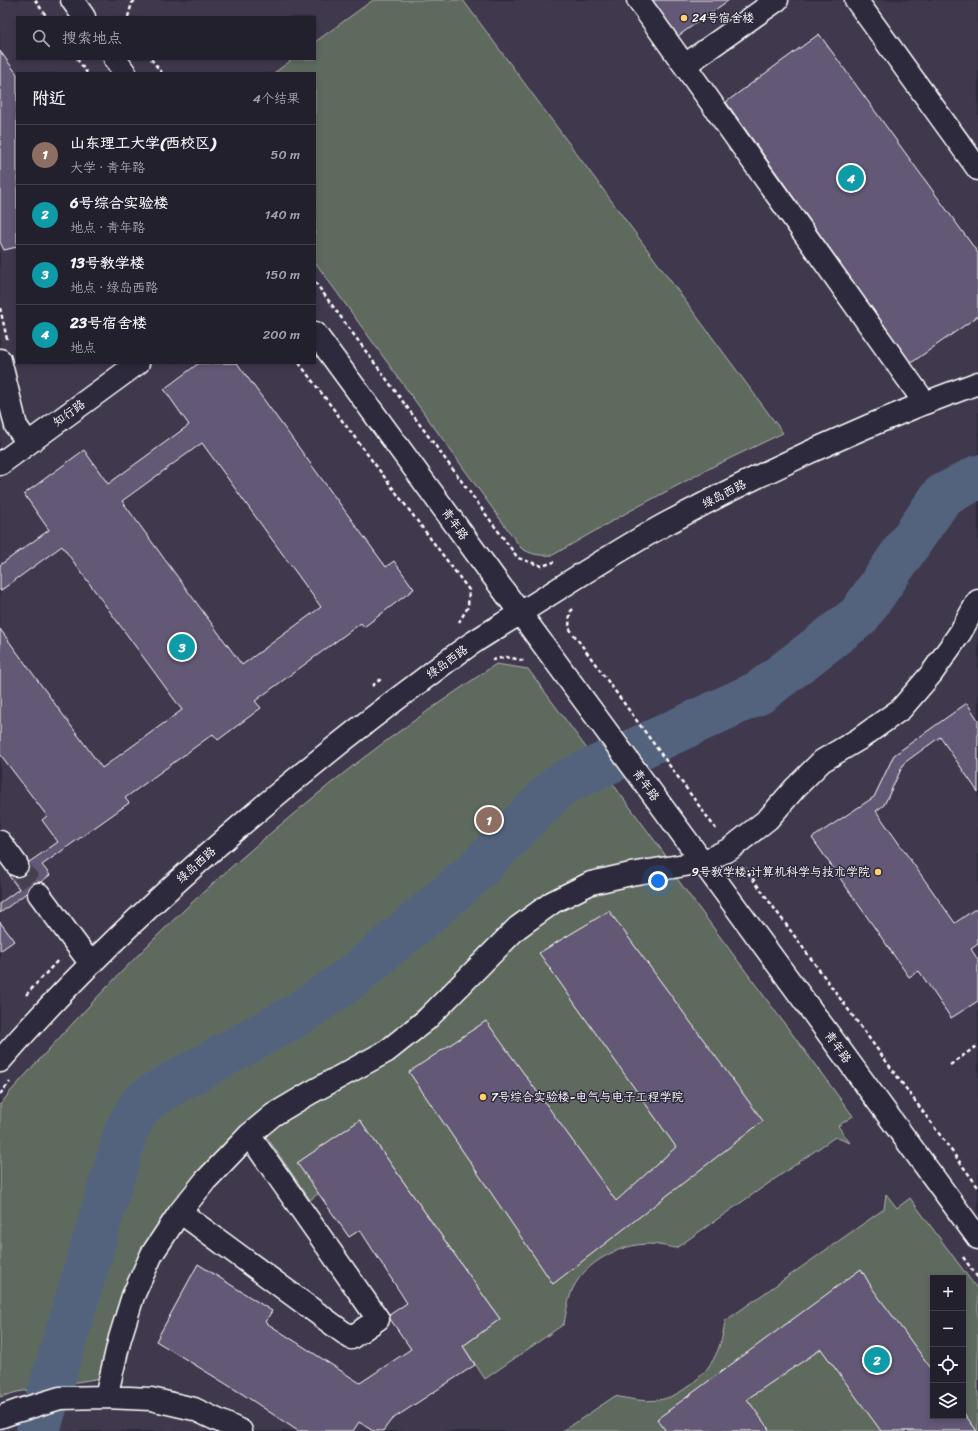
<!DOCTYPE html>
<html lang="zh">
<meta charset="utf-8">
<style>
:root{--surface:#23202e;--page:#2f2d3a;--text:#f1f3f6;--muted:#a3a3aa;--line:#403e4a;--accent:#ffd166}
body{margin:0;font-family:Sriracha,"LXGW WenKai TC",sans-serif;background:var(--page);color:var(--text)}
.controls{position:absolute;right:12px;bottom:12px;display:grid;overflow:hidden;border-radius:0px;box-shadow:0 2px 6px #0003}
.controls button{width:36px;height:36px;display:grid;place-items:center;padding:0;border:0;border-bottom:1px solid var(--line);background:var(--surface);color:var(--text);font:20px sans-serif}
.you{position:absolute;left:658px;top:881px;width:14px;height:14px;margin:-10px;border:3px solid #fff;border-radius:50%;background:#1a73e8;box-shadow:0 0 0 6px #1a73e833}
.badge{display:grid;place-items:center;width:26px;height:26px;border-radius:50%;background:var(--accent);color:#fff;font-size:13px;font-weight:700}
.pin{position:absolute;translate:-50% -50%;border:2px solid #fff;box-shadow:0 1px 4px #0006}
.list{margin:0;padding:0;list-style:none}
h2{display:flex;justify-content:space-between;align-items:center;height:52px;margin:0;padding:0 16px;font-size:17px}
h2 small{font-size:13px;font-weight:400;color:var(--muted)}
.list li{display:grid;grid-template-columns:26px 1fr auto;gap:12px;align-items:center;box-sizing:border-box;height:60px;padding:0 16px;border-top:1px solid var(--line)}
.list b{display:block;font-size:15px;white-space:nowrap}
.list p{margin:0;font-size:13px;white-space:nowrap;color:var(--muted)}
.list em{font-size:13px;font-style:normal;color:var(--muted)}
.icon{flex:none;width:22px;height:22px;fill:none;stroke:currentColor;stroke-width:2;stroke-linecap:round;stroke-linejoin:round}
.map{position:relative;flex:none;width:978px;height:1431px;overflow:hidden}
.search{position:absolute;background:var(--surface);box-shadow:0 2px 6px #0003;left:16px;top:16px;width:300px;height:44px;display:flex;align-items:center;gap:10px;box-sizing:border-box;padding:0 14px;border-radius:0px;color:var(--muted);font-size:15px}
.panel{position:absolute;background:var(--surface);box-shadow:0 2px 6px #0003;left:16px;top:72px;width:300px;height:292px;border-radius:0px}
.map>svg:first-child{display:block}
.built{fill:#3f384e;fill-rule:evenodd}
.green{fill:#5f6a5f;stroke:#afb4af;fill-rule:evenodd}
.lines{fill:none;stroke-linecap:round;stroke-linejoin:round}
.river{stroke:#53637d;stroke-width:44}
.building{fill:#645975;stroke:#fff;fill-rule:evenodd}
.minor-tunnel{stroke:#443f50;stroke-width:22;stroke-dasharray:22 11;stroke-linecap:butt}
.minor-casing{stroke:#fff;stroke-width:25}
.path{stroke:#fff;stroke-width:2.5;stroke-dasharray:4 3;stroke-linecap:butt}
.minor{stroke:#2f2a3d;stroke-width:22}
.poi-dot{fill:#ffd166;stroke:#2f2a3d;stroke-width:1.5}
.labels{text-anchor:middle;stroke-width:3;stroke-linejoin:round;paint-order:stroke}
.poi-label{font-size:12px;fill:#fff;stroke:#2f2a3d;text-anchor:start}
.street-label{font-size:12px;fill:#fff;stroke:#2f2a3d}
</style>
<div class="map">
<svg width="978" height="1431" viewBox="0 0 978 1431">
<rect width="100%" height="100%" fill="#2f2a3d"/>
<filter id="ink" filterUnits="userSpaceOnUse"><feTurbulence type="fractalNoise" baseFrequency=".025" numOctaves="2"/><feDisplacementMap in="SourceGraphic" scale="8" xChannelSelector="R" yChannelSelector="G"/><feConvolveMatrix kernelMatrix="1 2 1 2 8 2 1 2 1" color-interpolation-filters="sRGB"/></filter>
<g filter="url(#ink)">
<!-- built -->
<path class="built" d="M0,0h978v1431h-978zM17,17h298v42h-298zM17,73h298v290h-298zM933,1278h30v138h-30z"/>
<!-- green -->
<path class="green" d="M373,0h90l320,433 -69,33 -86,46 -75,43c-13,1 -21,0 -32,-7l-206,-286v-189h-41l19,-14h22v-17z
M496,664l32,5 141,191 -62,8 -68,29 -52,44 -57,59 -59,50 -113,65 -53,49 -45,58 -34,66 -19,89 -90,15 -17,5v-292l10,-13c46,-51 92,-101 141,-150 51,-51 107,-99 163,-145 58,-48 120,-91 182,-133z
M675,876l178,240 -15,10 12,17 -15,-6 -159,111c-9,-1 -18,-4 -27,-4 -29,0 -63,18 -76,44 -5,12 -7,24 -9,36l-79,55 -22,-33 37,-27 -140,-199 -62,43 21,30 -9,7 -46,-67 39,-29 224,-176 51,-32z
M886,1194l11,14 13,-10 68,92v141h-415l52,-35c14,3 29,6 43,4 10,-1 21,-7 28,-12 25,-18 35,-36 39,-67l159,-112zM933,1278h30v138h-30z"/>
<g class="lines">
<!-- river -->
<path class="river" d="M38,1431l89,-302 15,-26 19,-13 139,-77 51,-35 121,-103 87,-90 201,-93 99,-76 83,-120 36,-19"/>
</g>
<!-- building -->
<path class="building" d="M652,0h77l-51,36z
M819,34l159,219v63l-67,47 -185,-261z
M0,51l17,23v173l-13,3 -4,-8z
M199,363h38l149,204 8,-6 20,28 -50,38 -3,-4 -106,78 6,7 -43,32 -5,-6 -88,64 4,5 -87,62 8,10 -50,38v-10l19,-14 -10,-13 49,-34 -16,-22 5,-4 -47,-62v-125l102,139 80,-58 -120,-164 -62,45v-26l49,-35 -25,-36 60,-44 24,34 81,-59 -25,-36zM202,443l119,164 -79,58 -120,-164z
M967,703l11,17v72l-38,-55 -36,26 -20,42 -8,6 79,112 23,-16v37l-7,5 7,11v41l-27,17 -32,-47 -10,6 -97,-139 62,-41 20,-42z
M609,911l154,210 -210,163 -144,-212 77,-51 130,180 60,-54 -137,-194z
M0,922l14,19 -14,10z
M360,1120l140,199 -37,27 12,19 -84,55 -8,11h-10l-14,-9 -6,9h-55l-54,-36 -88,-54 42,-77 74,47 -7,11 95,61 51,-34 -23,-33 19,-13 -47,-73 -11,7 -52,-74z
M861,1269l11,19 61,83v45h30v-4l14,19h-96l-60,-82 -74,50 23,32h-104l-9,-12z"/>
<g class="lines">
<!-- minor-tunnel -->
<path class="minor-tunnel" d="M17,865l22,29"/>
<defs>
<path id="minor" d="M72,0l12,17
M638,0l287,403
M856,0l122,169
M115,59l10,14
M685,65l92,-65
M315,333l663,905
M0,360l16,66 12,17
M0,464l138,-101
M0,842l17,23
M39,894l52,70
M0,1061c71,-82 150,-157 232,-228 61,-53 124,-104 189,-152 17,-13 35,-27 53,-39 17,-11 34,-21 51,-32 46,-29 92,-59 139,-85 101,-55 206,-103 314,-142
M180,1212l171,126 27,-19 -129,-184
M106,1397l14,-59 13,-42 19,-42 28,-42 25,-31 44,-46 24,-20 37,-22 77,-42 39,-31 91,-92 36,-26 38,-19 40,-9 72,-12 27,-13 38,-30 27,-31 27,-27 37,-22 42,-30 31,-36 28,-40 18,-32
M0,1417l17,-6 43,-13 46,-1 45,2 43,10 47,22"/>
</defs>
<!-- minor casing -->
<use href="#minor" class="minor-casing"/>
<!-- path -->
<path class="path" d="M35,0l12,17
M128,17l4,-14 4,-3
M77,59l10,14
M151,59l11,14
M315,282l203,276 24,8 12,-4
M0,308l7,31
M299,363l170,227 -1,17 -9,15
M573,609l-3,3 -1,16 147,201
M492,660l14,-3 20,4
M372,686l9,-7
M744,867l234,320
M26,995l33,-36
M950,1065l28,-20
M0,1094l10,-12
M963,1257l15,21"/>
<!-- minor -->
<use href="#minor" class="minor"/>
</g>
</g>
<!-- markers -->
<g class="poi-dot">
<circle cx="684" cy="18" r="4"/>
<circle cx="878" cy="872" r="4"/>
<circle cx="483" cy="1097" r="4"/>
</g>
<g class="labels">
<!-- poi labels -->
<g class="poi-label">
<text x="692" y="22">24号宿舍楼</text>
<text x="870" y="876" text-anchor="end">9号教学楼·计算机科学与技术学院</text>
<text x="491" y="1101">7号综合实验楼-电气与电子工程学院</text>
</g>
<!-- street labels -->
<g class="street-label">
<text transform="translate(69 413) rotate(-36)" y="4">知行路</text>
<text transform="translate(724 494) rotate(-27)" y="4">绿岛西路</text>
<text transform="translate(455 524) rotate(54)" y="4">青年路</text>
<text transform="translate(447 662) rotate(-36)" y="4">绿岛西路</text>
<text transform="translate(646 785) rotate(54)" y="4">青年路</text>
<text transform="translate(196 865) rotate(-42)" y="4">绿岛西路</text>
<text transform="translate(838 1047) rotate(54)" y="4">青年路</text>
</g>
</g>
</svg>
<div class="controls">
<button>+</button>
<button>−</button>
<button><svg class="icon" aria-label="locate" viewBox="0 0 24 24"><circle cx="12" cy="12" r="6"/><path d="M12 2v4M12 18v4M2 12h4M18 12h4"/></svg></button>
<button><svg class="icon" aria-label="layers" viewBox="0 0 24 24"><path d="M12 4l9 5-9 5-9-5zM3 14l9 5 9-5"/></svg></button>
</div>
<div class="you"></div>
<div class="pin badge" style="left:489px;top:820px;background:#8d6e63">1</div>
<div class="pin badge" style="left:877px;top:1360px;background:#0f9aa8">2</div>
<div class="pin badge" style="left:182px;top:647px;background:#0f9aa8">3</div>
<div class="pin badge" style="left:851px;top:178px;background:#0f9aa8">4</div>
<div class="search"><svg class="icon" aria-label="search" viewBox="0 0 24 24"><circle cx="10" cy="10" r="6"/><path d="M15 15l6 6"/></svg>搜索地点</div>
<section class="panel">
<h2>附近<small>4个结果</small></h2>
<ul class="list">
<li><span class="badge" style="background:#8d6e63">1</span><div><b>山东理工大学(西校区)</b><p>大学 · 青年路</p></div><em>50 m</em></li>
<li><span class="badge" style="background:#0f9aa8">2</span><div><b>6号综合实验楼</b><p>地点 · 青年路</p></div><em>140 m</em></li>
<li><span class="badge" style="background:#0f9aa8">3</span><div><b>13号教学楼</b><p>地点 · 绿岛西路</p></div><em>150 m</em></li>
<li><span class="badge" style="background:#0f9aa8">4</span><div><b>23号宿舍楼</b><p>地点</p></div><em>200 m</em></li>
</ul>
</section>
</div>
